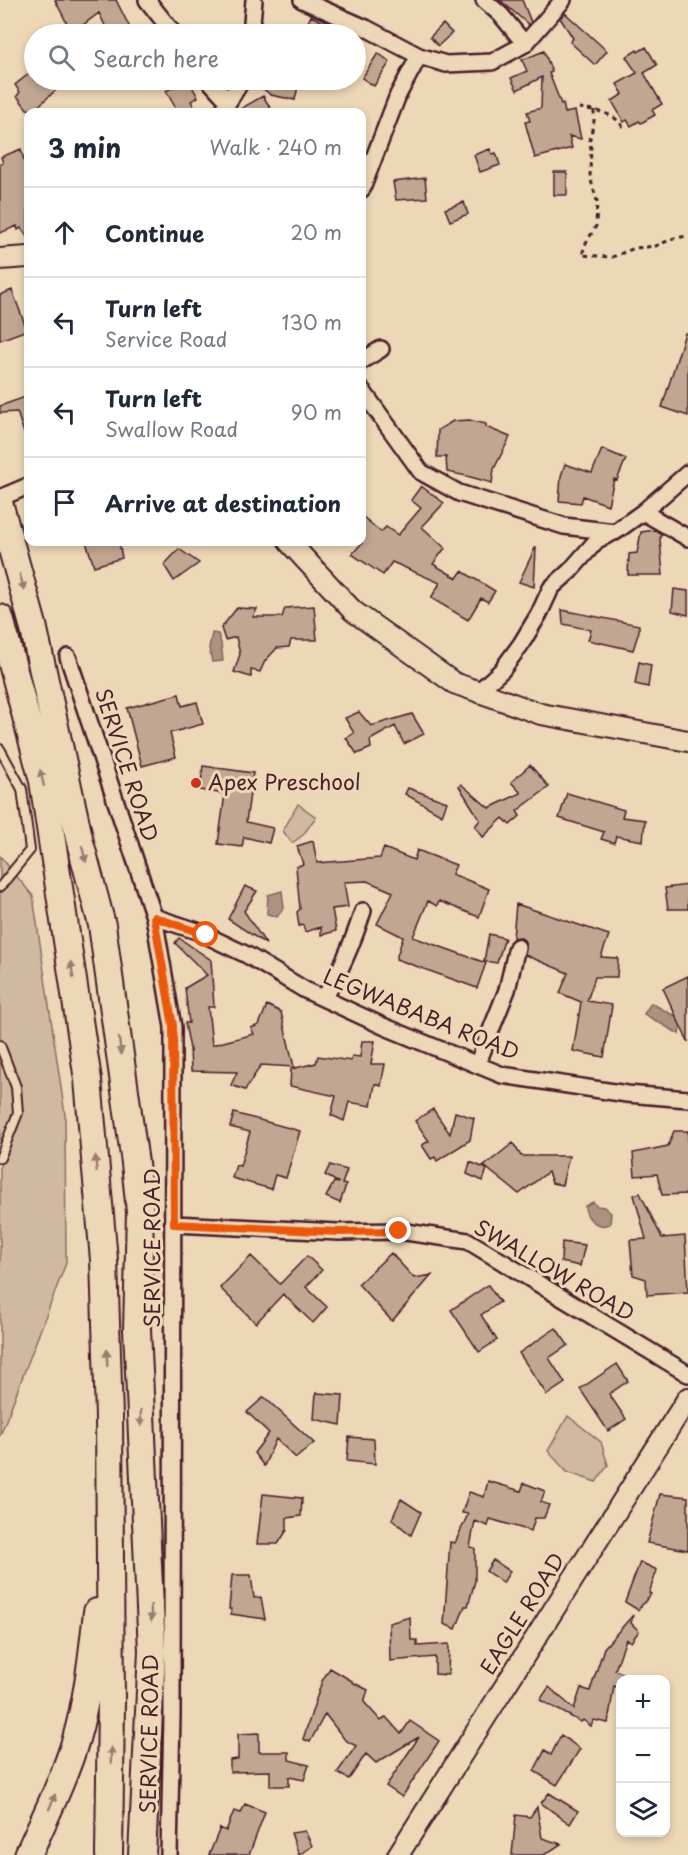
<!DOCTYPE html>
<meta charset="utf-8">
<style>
:root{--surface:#fff;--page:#f2f2f3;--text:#1f2937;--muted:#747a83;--line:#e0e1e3}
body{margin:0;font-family:"Playpen Sans",sans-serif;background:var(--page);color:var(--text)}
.controls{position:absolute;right:18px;bottom:18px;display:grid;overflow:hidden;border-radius:12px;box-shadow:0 3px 9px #0003}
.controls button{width:54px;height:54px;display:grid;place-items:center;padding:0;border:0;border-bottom:2px solid var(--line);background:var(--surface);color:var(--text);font:30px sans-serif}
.stop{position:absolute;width:18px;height:18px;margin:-14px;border:4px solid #ea580c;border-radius:50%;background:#fff}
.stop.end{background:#ea580c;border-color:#fff;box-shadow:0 2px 6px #0008}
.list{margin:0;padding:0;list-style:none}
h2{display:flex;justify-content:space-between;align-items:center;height:78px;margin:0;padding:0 24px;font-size:26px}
h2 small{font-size:20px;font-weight:400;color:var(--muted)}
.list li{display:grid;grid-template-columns:39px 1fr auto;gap:18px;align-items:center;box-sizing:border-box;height:90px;padding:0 24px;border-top:2px solid var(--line)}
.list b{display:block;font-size:22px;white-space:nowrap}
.list p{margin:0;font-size:20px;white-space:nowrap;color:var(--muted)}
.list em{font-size:20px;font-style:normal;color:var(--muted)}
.icon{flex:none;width:33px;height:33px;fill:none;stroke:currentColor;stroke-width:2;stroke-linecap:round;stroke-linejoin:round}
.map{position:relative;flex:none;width:688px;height:1855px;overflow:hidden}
.search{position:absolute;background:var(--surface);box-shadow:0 3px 9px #0003;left:24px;top:24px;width:342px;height:66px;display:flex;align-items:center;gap:15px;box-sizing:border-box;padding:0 21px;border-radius:33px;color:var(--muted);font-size:22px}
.panel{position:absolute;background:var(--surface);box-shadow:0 3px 9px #0003;left:24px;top:108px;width:342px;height:438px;border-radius:12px}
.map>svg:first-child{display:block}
.green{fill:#d1b9a0;stroke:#8e6c66;stroke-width:1.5}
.water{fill:#ad9181;stroke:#85635f;stroke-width:1.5}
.building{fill:#c1a691;stroke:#4a1f2b;stroke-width:1.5}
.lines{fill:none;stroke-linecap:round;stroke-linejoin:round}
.service-casing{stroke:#4a1f2b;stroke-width:12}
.minor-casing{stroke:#4a1f2b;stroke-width:20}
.tertiary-casing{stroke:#4a1f2b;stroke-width:24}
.trunk-casing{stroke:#4a1f2b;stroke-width:30}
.path{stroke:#4a1f2b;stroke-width:3;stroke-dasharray:4.5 4.5;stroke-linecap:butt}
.service{stroke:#ecd7b6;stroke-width:8}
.minor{stroke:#ecd7b6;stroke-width:15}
.tertiary{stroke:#ecd7b6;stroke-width:20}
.trunk{stroke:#ecd7b6;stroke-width:26}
.oneway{fill:#9b7b70}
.route{stroke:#ea580c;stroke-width:8}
.poi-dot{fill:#c8321e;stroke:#ecd7b6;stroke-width:2}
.labels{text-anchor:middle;stroke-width:6;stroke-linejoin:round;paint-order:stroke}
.street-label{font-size:21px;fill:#4a1f2b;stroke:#ecd7b6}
.poi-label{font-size:21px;fill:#4a1f2b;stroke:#ecd7b6;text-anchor:start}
</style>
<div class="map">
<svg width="688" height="1855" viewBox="0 0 688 1855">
<rect width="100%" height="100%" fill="#ecd7b6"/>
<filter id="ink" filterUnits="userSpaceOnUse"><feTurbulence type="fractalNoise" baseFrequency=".0167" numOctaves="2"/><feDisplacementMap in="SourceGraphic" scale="12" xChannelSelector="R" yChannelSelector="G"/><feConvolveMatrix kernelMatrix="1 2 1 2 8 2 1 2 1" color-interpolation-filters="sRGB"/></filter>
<g filter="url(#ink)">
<!-- green -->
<path class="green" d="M298,804l18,13 -13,18 -11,8 -9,-12z
M0,856l33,40 32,219 1,148 -66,173z
M568,1416l33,26 7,23 -12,17 -29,-10 -19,-21z"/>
<!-- water -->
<path class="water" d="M212,633l6,1 3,9 2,18 -11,1 -3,-14z
M282,891l2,17 -7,9 -10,-3 1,-19z
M651,1003l31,17 -3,14 -35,-20z
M593,1202l4,4 7,1 7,6 -1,11c-3,1 -7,2 -10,1 -9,-2 -15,-11 -15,-19z"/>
<!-- building -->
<path class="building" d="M55,0h61l17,34h-24l-10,-21 -27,20z
M500,0h22l9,22 -2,3z
M565,13l42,38 -12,14 -25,-23 3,-4 -13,-20z
M311,16l37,18h-46z
M443,24l9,9 -14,13 -8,-9z
M646,47l11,18 -13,8 18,31 -10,6 3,5 -14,8 -2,-2 -8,5 -4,-6 -3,2 -12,-21 11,-7 -6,-10 20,-11 -11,-16 11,-7 1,2z
M544,51l8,21 -3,1 12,31 2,-1 2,10 10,-2 6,28 -12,-3 3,12 -37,10 -10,-36 5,-1 -3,-9 14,-4 1,-31 -25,13 -6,-12 16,-7 -5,-11z
M378,53l12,9 -16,24 -12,-8z
M31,72l3,4v4h33l-33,30 -7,-1 -10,-13 3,-4 -5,-7z
M252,80h21l25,6 -3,14 -24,-5z
M189,81l9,16 -7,4 3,6 -10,5h-6l-12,-21 14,-8 2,2z
M263,96l10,16h-38z
M21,149l7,27v62l-7,-10 -3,2 -1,-4 -17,7v-69l3,-1 -2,-6z
M490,149l2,5 4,-1 4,12 -20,7 -6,-17z
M554,172h13v23h-13z
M425,178l2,20 -31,2 -3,-18z
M464,202l4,12 -18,7 -5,-12z
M12,290l15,40 -27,10v-45z
M685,333l3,1v82l-26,-9z
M28,396v42l-2,1 -9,-27 -17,1v-7z
M469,420l17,4v3l24,10 -16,32 -2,14 -25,-7 -20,-4 -1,-15h-9l1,-27 15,-9z
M602,449l24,10 -9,21 -3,-1 -6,26 -25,-9 -2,7 -22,-2 2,-25 4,-12 27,9z
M421,486l23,17 -22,24 23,21 -12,16 24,14 5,-7 33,20 -7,11 -7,-4 -13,22 -37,-22 9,-15 -48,-21 -9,13 -31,-21 10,-11v-27l19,16 5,-5 12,8 23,-27 -10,-8z
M655,530l6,4 -1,5 3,36h-35l1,-21 8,-1 4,-21z
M86,542h33l3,16 -28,8z
M535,548h1l-2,39 -15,-5z
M179,549l20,14 -25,18 -10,-16z
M674,589l14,2v24l-16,-4z
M314,606l3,34h-26l-2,7 -12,1 -12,13 -5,11 -9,-2v7l-17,-5 6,-18 -4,-17 -11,3 -4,-12 16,-20 20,1 -4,8h29l3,-9z
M562,610l77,15v6l-6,19 -45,-10 3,-10 -28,-6z
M639,662l12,3 -3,22 -13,-3z
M179,694l3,12 15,-4 6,22 -33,9 6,24 -34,9 -15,-58z
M359,712l12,14 41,-12 12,20 -20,10 -9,-18 -25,14 1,8 -14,6 -11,-16 8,-5 -9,-15z
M530,765l19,22 -32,24 3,5 -10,9 -7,-7 -20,19 -8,-11 5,-6 -21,-34 2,-2 28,24 32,-15 -10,-11z
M203,766l50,7 -7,49 27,6 -4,15 -25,-6 -2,10 -24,-3 7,-50 -25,-4z
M408,788l39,14 -5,13 -37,-21z
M567,793l57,17 -2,7 23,3 -2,21 -27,-5 -2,7 -13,-4 3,-7 -45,-14z
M313,841l4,22 63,-5 4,-10 30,12 3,-10 39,15 -4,9 37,15 -10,28 -40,-16 -2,5 -9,-5 -15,36 73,26 -9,25 -81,-29 7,-22 -26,-13 16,-32 -26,-11 -23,1 4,25 -16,2 4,22 -15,4v-8l-16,5 -2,-7 -4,1 -2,-14 3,-3 -4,-42 7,-3 -6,-18z
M688,885v24h-20l-3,-21z
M245,886l12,5 -13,20 22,33 -38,-25z
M516,904l93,31 -8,22 17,1 -1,19h-22l-8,24 25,4 -8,52 -31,-6 8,-49 -21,-9 8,-20 -43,-18 1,-10 -2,-5 -5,-3 -6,1z
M489,934l16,4 -8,25 -13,-2z
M179,938l32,22 3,47h-6l4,38 42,-11 -3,-6 8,-3 8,-20 14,7 13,55 -33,-2 -16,25 -14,-5 6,-13 -46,-1 -1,-22 -5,-26h4l-4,-35 22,-13 -32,-32z
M688,976v66l-25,-54z
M362,1041h13l-4,23h14l-4,22 -6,-2 -4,22 -22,-4 -5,19 -13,-6 5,-19 -46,-10 1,-17 25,-6 2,-7 33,5 1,-5 8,1z
M433,1109l17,25 5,-22 19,6 -4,22 -33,21 -2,-4 -4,2 -9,-14 7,-4 -14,-20z
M234,1113l66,18 -14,47 -11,-3 -4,14 -39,-11 4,-13 4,1 10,-34 -20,-5z
M674,1131h14l-1,63 -25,1 -5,-21 -22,2 -2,-23 35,-7z
M513,1143l8,13h48l-7,29 -10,-2 -4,-11 -29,22 -35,-28z
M470,1162l17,7 -4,12 -16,-7z
M330,1165l17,5 -5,14 4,1 -6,18 -14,-6 8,-15 5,1 -14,-8z
M640,1193l22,45 23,-2 3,56 -41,3 -1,-16 -13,-4 -3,-35 16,-1 -12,-44z
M562,1242l23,3 -5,21 -19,-4z
M391,1253l23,25 18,-3 -40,46 -34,-37z
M251,1256l29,28 27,-28 15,14 -16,17 21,20 -14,16 -30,-29 -27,29 -36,-35z
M488,1285l12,17 -19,13 16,25 -18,12 -28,-42z
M556,1328l12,17 -19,13 16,25 -18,12 -28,-42z
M617,1364l11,17 -19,13 17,25 -18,12 -28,-42z
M316,1393l27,2 -2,30 -27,-6z
M264,1397l50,46 -18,15 -20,-19 -12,27 -10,-13 15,-20 -22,-21z
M349,1437l25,2 1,25 -28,-3z
M488,1481l33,10 3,-8 21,8 -4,11 8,3 -5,13h-9l-4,13 -41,-12 -2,7 -13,-5 -5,26 5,1v33l-7,25h-3l-9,23 -12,-5 6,-82 5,1 13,-29 -6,-1 7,-21 15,5z
M263,1494l39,4 -1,18 -14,2v12l-9,14h-21z
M660,1494l28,3v53l-41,-7z
M401,1499l20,13 -10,23 -19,-16z
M493,1560l17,11 -7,12 -17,-12z
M640,1562l17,8 -8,23 2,1 -13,16 -13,-8z
M232,1575h19l3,23 7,-1 4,22 -34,-5v-5h-2z
M633,1615l-2,8 8,8 -8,11 -5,-3 -11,31 9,4 -2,6h-1l-2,8 -5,-2 -6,37 -14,-3 -3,6 -8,-6 -2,2 -41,-22 9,-13 25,22 7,-21 9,3 14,-43z
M410,1617l1,23h6v6l32,-2 -1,31 -13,-1v-17l-45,4 -1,-38z
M330,1668l22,13v1l16,8 -4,12 17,19 5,-4 15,17 9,-13 29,20 -37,56 -16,-11 33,-49 -43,26 -10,-9 -17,25 -12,-6 19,-27 -11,-6 -20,-26 -15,28 -7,-3 19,-58z
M259,1733v19h30v8l20,5 -5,15 -15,-3v9h-19v-15l-40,1v-12l8,-1v-25z
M561,1735l19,14 -23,36 -23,-14 11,-21 6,5z
M549,1793l29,18 -8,13 -29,-21z
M245,1804l20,8 -16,43h-40l11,-27 6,3 8,-20 7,2z
M537,1807l5,31 19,6 -17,11h-32l4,-40 14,2z
M305,1831l7,15 -13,9 -8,-22z"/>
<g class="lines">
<defs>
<path id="service" d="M0,749l22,40 8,61 -30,37
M0,1045l16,42 2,26 -18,45"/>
<path id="minor" d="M147,0l27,34
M302,0l64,28 53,28 27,8 46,-2 33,-18 38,-44
M484,0l17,15 24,29
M251,34l3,-34
M209,80l19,21
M222,112l20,-32
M362,189l36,-94 21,-39
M362,361l19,-12
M362,390l59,82 38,21 105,33 51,6 28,-20 45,-39
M0,498l28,-12
M643,512l45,26
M68,657l86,260 19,110 -1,688 -3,140
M478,692l24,-22 19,-26 18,-30 12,-26 19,-17 27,-31 17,-8
M154,917l43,14 50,24 58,35 78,36 119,49 125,19 61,5
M324,998c17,-27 29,-56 39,-87
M477,1065l30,-75 10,-43
M174,1224l164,8 61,-1 69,10 220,133"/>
<path id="tertiary" d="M0,259l28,-2
M289,542l64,69 101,72 87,31 147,27
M398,1855l290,-457"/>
<path id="trunk" d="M0,506l33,119 47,217 22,83 33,238 5,49 -3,117 15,322 -10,204
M0,618l43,163 45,299 16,180 5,157 2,285 -2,153
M28,1855c16,-36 37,-78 48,-116 12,-42 16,-84 21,-127"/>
</defs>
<!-- service casing -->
<use href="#service" class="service-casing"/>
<!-- minor casing -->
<use href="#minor" class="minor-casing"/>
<!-- tertiary casing -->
<use href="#tertiary" class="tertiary-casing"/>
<!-- trunk casing -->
<use href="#trunk" class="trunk-casing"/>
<!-- path -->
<path class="path" d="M579,108c15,2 35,4 44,19
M168,109l1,3
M594,110v11l-5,22 2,5 -1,29 7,24 -1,25 -11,19 -3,10 30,2 23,-9 21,-2 18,-8 14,-2"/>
<!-- service -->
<use href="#service" class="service"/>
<!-- minor -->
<use href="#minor" class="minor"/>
<!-- tertiary -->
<use href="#tertiary" class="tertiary"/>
<!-- trunk -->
<use href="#trunk" class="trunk"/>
</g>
<!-- one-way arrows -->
<defs><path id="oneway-solid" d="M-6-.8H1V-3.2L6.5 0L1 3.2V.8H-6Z" transform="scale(1.5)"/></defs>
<g class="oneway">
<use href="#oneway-solid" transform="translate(22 582) rotate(74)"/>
<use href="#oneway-solid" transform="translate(42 778) rotate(-103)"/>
<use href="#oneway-solid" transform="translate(84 854) rotate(75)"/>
<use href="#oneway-solid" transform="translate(72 970) rotate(-99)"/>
<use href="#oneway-solid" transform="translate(120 1046) rotate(82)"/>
<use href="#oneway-solid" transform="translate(96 1164) rotate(-95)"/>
<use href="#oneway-solid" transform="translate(107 1358) rotate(-92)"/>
<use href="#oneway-solid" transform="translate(141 1418) rotate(87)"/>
<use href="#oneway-solid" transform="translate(151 1613) rotate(87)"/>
<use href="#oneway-solid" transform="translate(111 1755) rotate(-89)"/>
<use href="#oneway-solid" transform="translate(52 1802) rotate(-68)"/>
</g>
</g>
<g class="lines" filter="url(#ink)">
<!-- route -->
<path class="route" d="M206,935l-52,-18 19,109 1,198 164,8 61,-1"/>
</g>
<!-- markers -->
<circle class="poi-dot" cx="196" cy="783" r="6"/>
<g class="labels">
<!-- street labels -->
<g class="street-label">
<text transform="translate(126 765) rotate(72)" y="7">SERVICE ROAD</text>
<text transform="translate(421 1015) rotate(22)" y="7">LEGWABABA ROAD</text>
<text transform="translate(153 1248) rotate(-90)" y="7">SERVICE ROAD</text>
<text transform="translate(554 1271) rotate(30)" y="7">SWALLOW ROAD</text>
<text transform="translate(523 1614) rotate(-58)" y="7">EAGLE ROAD</text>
<text transform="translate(150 1734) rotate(-89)" y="7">SERVICE ROAD</text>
</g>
<!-- poi labels -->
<g class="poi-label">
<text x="208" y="790">Apex Preschool</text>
</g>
</g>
</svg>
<div class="controls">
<button>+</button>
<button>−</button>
<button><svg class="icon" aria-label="layers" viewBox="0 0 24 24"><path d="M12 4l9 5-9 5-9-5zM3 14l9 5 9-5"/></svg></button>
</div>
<div class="stop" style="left:206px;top:935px"></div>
<div class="stop end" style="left:399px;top:1231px"></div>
<div class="search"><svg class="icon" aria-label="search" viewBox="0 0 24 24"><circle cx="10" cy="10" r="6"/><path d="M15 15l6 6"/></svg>Search here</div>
<section class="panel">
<h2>3 min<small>Walk · 240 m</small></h2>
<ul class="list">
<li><svg class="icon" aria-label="ahead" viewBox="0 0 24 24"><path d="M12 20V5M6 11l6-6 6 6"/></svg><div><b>Continue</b></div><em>20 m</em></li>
<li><svg class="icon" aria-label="left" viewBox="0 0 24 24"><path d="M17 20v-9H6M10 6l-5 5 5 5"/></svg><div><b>Turn left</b><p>Service Road</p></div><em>130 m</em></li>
<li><svg class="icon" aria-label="left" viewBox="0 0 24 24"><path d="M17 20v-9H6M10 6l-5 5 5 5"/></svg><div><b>Turn left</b><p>Swallow Road</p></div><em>90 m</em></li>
<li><svg class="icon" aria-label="arrive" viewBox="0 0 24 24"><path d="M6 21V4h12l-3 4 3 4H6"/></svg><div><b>Arrive at destination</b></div></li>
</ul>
</section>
</div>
